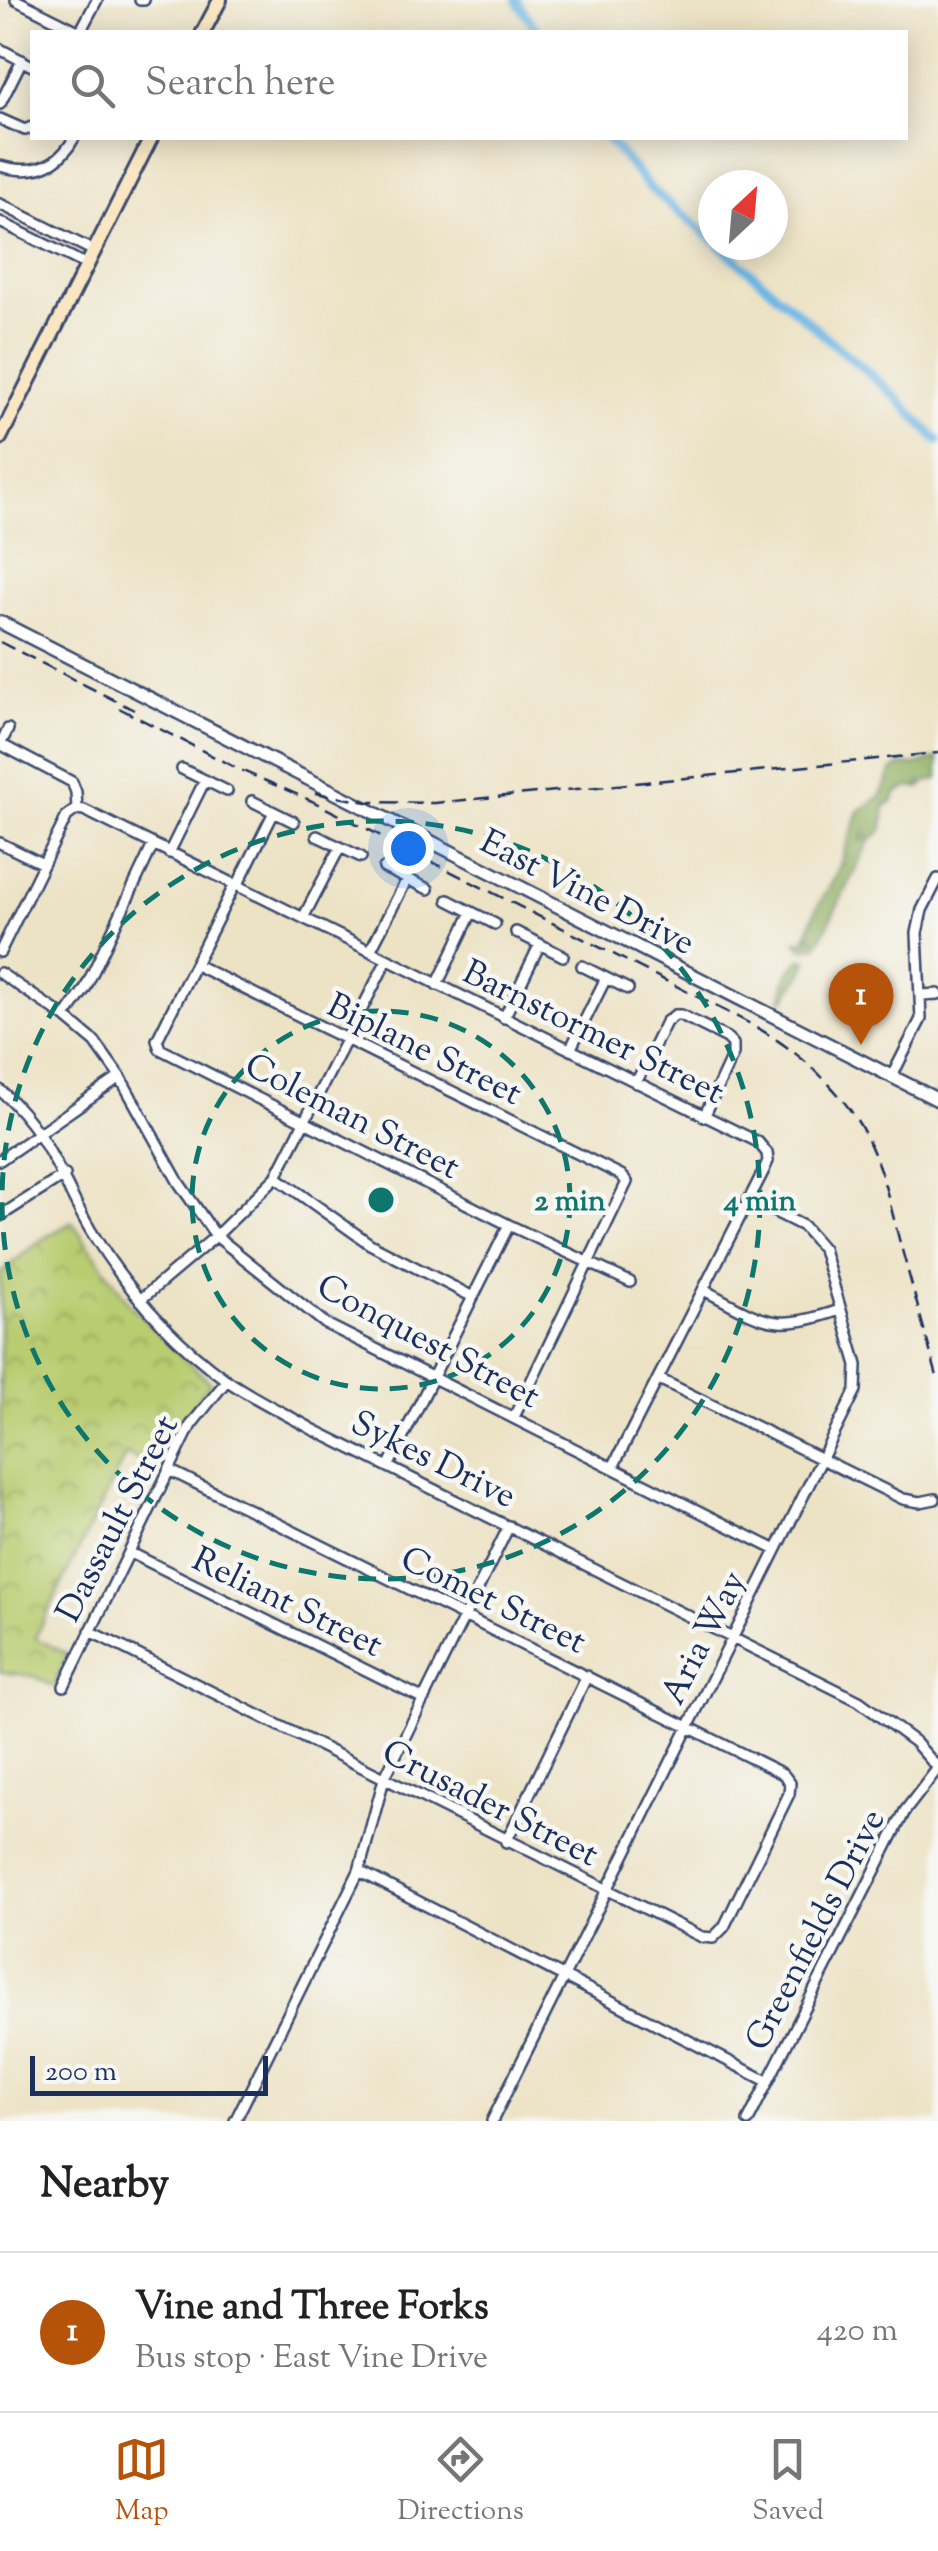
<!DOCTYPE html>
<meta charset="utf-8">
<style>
:root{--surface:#fff;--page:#f6f6f6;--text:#222;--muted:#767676;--line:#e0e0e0;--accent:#b45309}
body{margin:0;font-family:"Sorts Mill Goudy",serif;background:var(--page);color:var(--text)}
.compass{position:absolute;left:698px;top:170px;width:90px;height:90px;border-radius:50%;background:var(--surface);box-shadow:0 5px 25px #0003;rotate:26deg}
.scale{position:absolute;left:30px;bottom:25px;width:238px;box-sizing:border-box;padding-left:10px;border:5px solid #1b2f5e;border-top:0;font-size:28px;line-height:35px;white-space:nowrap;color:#1b2f5e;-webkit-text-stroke:8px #f6f6f2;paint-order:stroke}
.you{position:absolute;left:408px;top:848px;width:35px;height:35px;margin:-25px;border:8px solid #fff;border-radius:50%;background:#1a73e8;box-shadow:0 0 0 15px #1a73e833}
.badge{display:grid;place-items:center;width:65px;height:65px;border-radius:50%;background:var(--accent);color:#fff;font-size:32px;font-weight:700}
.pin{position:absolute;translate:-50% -82px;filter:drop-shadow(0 2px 5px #0008)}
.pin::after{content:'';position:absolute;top:52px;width:35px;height:30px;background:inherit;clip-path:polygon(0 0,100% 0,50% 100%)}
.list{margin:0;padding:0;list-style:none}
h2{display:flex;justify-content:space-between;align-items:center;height:130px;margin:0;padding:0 40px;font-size:42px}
h2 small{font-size:32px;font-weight:400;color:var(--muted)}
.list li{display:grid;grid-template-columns:65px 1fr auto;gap:30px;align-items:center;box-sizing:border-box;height:160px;padding:0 40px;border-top:2px solid var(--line)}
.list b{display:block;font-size:38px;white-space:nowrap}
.list p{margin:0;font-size:32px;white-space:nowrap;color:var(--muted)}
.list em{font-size:32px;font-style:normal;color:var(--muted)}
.icon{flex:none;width:55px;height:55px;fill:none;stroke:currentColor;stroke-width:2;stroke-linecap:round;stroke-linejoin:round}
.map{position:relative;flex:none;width:938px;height:2121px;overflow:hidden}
.search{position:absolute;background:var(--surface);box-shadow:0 5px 25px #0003;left:30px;right:30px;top:30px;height:110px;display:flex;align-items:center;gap:25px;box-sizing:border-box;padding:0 35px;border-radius:0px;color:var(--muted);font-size:38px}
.sheet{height:290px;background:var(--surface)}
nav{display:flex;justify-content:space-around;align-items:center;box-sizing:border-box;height:140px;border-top:2px solid var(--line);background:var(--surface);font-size:28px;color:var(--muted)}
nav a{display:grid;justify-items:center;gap:5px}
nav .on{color:var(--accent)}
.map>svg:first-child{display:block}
.forest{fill:url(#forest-firs);stroke:#567060;stroke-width:2.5}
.park{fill:url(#park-crowns);stroke:#6a7e67;stroke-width:2.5}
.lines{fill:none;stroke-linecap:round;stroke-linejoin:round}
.canal{stroke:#6cb6e4;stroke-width:9}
.minor-casing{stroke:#3a4a6d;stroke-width:14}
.tertiary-casing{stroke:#3a4a6d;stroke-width:16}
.secondary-casing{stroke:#3a4a6d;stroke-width:18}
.minor{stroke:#fff;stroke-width:9}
.tertiary{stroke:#fff;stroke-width:11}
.secondary{stroke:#fbe6c4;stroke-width:12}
.rail{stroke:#1b2f5e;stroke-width:2.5;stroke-dasharray:15 8;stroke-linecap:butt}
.ring{fill:none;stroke:#0f766e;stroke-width:5;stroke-dasharray:18 12}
.labels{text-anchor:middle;stroke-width:9;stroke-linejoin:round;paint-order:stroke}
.street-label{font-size:35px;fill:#1b2f5e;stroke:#f6f6f2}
.centre{fill:#0f766e;stroke:#f6f6f2;stroke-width:5}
.ring-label{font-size:30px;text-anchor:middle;font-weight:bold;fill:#0f766e;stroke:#f6f6f2;stroke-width:9;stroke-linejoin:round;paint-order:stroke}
</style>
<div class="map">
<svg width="938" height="2121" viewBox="0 0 938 2121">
<defs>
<pattern id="forest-firs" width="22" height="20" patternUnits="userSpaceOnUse" patternTransform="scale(2.5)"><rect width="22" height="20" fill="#92b062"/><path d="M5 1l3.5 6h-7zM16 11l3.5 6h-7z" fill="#769054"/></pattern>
<pattern id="park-crowns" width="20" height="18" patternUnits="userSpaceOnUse" patternTransform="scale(2.5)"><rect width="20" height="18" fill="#b9cc70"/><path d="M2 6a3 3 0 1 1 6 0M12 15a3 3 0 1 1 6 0" fill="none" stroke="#96a65f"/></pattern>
</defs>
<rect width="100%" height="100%" fill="#f6f6f2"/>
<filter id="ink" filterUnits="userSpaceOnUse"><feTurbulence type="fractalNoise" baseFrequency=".01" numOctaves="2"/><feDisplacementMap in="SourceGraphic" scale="20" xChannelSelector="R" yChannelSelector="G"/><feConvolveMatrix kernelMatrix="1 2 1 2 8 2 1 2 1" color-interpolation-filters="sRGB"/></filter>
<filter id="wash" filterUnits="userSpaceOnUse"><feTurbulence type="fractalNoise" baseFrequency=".0048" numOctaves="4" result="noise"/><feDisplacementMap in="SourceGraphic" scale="40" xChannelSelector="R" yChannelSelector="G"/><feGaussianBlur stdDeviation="2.25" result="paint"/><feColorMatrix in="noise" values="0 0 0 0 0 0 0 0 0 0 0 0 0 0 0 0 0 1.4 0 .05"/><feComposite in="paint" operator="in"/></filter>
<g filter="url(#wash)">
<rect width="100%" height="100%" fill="#ece2c4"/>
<!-- forest -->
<path class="forest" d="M938,758v21l-12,3 -6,6 -11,-1 -13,6 -3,8 -8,5 -2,23 -14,13 -52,105 -15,2 -5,-8h8l11,-32 20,-33 23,-65 21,-14 12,-26 8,-6h15z
M800,959l7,1c-3,19 -18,27 -21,39l-5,1 7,-27z"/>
<!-- park -->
<path class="park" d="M72,1222l59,84 79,77 -23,31 -28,56 -33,-16 -91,184 32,16 -13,33 -20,-11 -34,-4v-399l41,-33z"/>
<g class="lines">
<!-- canal -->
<path class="canal" d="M516,0l22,32
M607,138l42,49 64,53
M719,245l174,149 45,47"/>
</g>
</g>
<g filter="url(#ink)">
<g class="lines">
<defs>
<path id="minor" d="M16,0l64,32
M140,0h4
M80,32l17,-32
M0,49l32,17
M0,104l22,-44
M0,119l25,11 7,-3
M0,166c32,9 58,2 74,-28
M0,204l94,47
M0,222l87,43
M0,744l72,38 4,10 1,17
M0,745l8,-16
M182,769l45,22
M252,801l42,21
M77,809l7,1 674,332 9,11 1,8 -4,9 -151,297
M317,836l44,21
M0,843l43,21
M169,853l36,-73
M384,868l44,21
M235,884l-78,156 3,9 349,176 121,57
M237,886l37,-74
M448,900l47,24
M303,918l37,-71
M516,932l47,24
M370,951l37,-72
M0,952l67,-136 10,-7
M196,965l425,210 6,7 -113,235
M582,966l46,23
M0,973l65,44 30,25 25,35 59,106 37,53 110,88 450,226
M437,985l35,-73
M922,995l16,-1
M65,1017l20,-28 68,-144
M504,1018l36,-74
M570,1050l36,-72
M892,1076l29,-57 -4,-86 5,-23 16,-31
M636,1083l30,-61 9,-7h6l46,23 6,6v10l-29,63
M0,1090c50,44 59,87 91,141 35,57 80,109 134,148 27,19 59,34 87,50l547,272 56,41 23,26
M0,1160l120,-83
M276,1177l94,67 103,53
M0,1216l65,-41
M704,1290c61,32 68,43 136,20
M140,1300l76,-64 60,-59 111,-217
M659,1379l244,120 17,3 15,-3
M388,1467l121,-242
M129,1552l295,147
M90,1631l612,306 11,1 11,-11 65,-133 1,-11 -7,-9 -614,-304
M64,1686l127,-261 36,-45
M506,1842l81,-166
M359,1871l408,210
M235,2121l124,-250 25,-92 125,-253
M492,2121l364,-731 1,-25 -34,-116 -20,-23 -54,-27
M748,2121l157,-310 33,-43"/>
<path id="tertiary" d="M0,622l938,478"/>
<path id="secondary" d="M203,32l17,-32
M0,438l151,-300"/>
</defs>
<!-- minor casing -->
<use href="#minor" class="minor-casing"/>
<!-- tertiary casing -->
<use href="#tertiary" class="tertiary-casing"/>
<!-- secondary casing -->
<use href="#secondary" class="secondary-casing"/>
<!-- minor -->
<use href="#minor" class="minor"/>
<!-- tertiary -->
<use href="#tertiary" class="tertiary"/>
<!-- secondary -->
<use href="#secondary" class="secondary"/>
<!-- rail -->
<path class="rail" d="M0,642l134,68
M119,708l117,60 76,33 433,220c48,25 96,66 121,115 16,32 24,68 33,103 13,47 26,94 39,141
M315,793l52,9 68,1 503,-50"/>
</g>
</g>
<!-- distance rings -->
<g class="ring">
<circle cx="381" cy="1200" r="189"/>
<circle cx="381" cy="1200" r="379"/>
</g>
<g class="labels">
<!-- street labels -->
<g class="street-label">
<text transform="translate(588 891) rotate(27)" y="12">East Vine Drive</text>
<text transform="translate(594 1031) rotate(26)" y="12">Barnstormer Street</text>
<text transform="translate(425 1048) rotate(26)" y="12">Biplane Street</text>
<text transform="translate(353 1115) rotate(27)" y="12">Coleman Street</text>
<text transform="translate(429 1340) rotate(28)" y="12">Conquest Street</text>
<text transform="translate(434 1458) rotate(26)" y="12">Sykes Drive</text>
<text transform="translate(116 1518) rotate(-63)" y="12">Dassault Street</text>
<text transform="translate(494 1599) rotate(26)" y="12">Comet Street</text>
<text transform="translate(288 1601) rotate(26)" y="12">Reliant Street</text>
<text transform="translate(702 1637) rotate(-63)" y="12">Aria Way</text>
<text transform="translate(491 1802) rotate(27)" y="12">Crusader Street</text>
<text transform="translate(814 1929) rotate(-63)" y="12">Greenfields Drive</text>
</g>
</g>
<circle cx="381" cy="1200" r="15" class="centre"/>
<g class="ring-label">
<text x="570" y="1210">2 min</text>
<text x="760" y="1210">4 min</text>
</g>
</svg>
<svg class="compass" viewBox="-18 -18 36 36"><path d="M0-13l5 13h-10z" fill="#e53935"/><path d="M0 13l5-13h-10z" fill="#767676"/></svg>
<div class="scale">200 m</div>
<div class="you"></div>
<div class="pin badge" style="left:861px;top:1045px">1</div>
<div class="search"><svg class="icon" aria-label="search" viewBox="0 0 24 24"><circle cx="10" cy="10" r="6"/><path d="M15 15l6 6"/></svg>Search here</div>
</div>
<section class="sheet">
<h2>Nearby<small></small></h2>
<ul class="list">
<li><span class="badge">1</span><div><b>Vine and Three Forks</b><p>Bus stop · East Vine Drive</p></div><em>420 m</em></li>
</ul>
</section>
<nav>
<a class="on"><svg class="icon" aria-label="map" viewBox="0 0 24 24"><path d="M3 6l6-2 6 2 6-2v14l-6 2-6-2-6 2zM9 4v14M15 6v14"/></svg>Map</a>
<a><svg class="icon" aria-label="directions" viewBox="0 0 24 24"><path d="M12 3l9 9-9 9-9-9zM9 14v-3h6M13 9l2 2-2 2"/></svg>Directions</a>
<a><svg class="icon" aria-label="saved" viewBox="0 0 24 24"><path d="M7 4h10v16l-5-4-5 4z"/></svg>Saved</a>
</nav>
